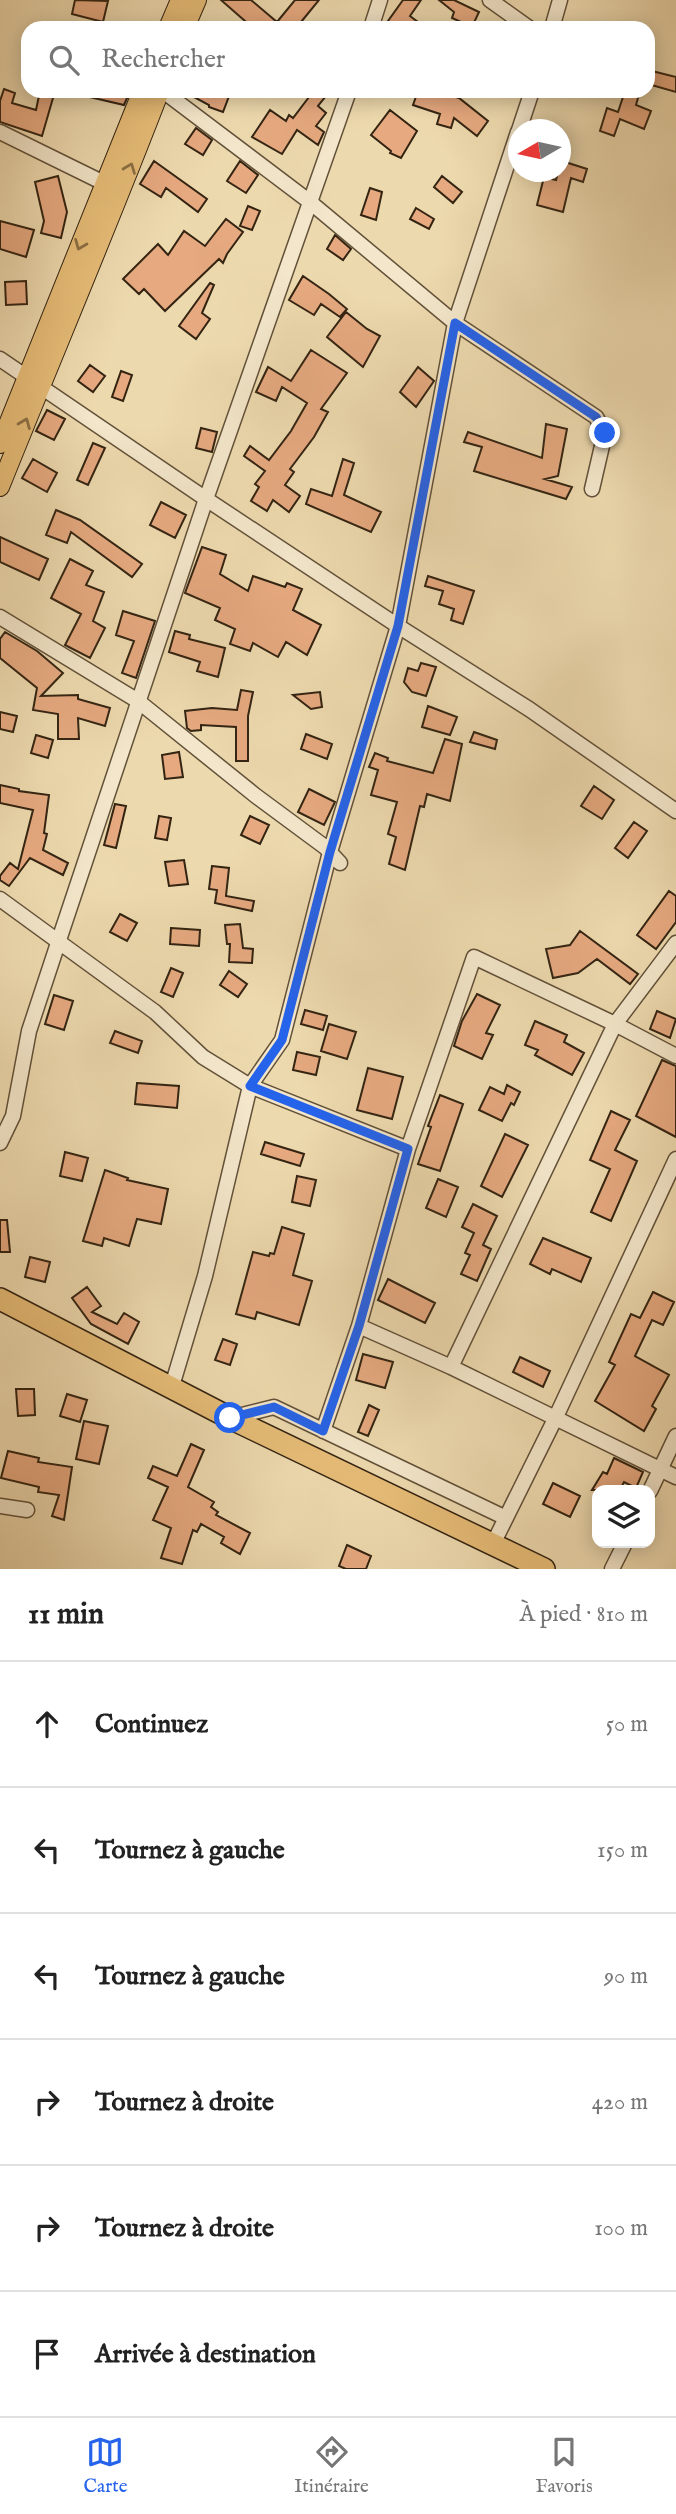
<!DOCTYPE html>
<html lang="fr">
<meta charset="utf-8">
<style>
:root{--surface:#fff;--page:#f2f2f2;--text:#222;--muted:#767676;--line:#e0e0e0;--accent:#2563eb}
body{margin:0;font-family:"IM FELL English",serif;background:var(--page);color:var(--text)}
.controls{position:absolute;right:21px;bottom:21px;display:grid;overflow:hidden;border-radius:14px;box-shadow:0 4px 18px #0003}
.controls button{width:63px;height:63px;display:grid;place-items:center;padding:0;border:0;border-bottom:2px solid var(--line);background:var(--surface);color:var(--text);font:35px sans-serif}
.compass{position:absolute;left:508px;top:119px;width:63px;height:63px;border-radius:50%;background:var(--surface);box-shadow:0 4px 18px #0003;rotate:261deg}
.stop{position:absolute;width:21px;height:21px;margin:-16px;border:5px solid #2563eb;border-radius:50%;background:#fff}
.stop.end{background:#2563eb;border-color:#fff;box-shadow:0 2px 7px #0008}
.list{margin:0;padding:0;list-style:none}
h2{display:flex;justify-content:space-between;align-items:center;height:91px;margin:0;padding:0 28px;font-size:30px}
h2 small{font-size:23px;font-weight:400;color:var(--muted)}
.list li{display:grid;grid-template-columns:46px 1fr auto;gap:21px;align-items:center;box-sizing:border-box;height:126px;padding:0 28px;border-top:2px solid var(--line)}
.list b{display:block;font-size:26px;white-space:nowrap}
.list em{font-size:23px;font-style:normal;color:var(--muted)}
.icon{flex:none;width:38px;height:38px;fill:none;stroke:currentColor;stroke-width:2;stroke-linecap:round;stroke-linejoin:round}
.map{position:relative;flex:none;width:676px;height:1569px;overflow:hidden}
.search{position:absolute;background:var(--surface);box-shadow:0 4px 18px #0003;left:21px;right:21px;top:21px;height:77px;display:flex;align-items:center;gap:18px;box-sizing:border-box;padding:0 24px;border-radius:21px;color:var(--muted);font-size:26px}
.sheet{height:847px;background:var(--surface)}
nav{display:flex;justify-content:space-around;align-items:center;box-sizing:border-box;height:98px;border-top:2px solid var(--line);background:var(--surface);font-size:19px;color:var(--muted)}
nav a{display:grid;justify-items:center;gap:4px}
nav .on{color:var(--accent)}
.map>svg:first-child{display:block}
.building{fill:#e6a980;stroke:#332412;stroke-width:2}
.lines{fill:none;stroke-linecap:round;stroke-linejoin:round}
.minor-casing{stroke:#625139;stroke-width:17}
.major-casing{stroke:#332412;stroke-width:20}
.highway-casing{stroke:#332412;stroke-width:24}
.minor{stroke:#f3e6ca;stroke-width:14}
.major{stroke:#e6bc77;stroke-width:18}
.highway{stroke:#e6bc77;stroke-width:21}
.oneway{stroke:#8c7044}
.route{stroke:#2563eb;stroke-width:9}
</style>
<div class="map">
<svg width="676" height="1569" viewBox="0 0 676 1569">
<rect width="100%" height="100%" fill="#edd9ae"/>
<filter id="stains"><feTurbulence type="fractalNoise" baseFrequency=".00286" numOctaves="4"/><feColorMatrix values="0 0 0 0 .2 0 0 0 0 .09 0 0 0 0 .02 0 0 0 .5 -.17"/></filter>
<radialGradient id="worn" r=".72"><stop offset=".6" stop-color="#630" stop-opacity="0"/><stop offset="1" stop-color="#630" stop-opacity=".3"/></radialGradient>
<!-- building -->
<path class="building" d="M75,0l33,1 -5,21 -31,-8z
M221,0h30l26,22 18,-22h24l-18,22 7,6h-55z
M403,0h18l-11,16 16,12h-43z
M439,0h15l25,12 -7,15 -20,-9 2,-6z
M648,70l28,7v15l-28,-8z
M4,89l11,4 -3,10 24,7 4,-19h15l-13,45 -42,-14v-21z
M82,91h48l-6,14 -43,-10z
M183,91h48l-8,21 -14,-5v-2z
M302,91h28l-12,15 8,7 -10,13 8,6 -6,13 -21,-15 -15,24 -30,-17 18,-27 16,11 3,-6 4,3 16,-21z
M418,91h20l21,7 29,23 -11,15 -23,-18 -3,10 -14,-4 3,-10 -27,-9z
M625,91h15l-4,14 15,6 -7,18 -24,-10 -6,17 -14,-5 7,-23 11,4z
M390,110l27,21 -16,27 -11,-5 1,-2 -20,-16z
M196,128l16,12 -9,15 -18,-11z
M154,161l53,38 -9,13 -32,-24 -5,9 -21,-13z
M240,161l18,14 -12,18 -19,-12z
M562,161l25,8 -4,13 -12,-4 -8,34 -26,-7 7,-28 12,3 2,-8h3z
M58,176l9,36 -6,26 -20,-5 3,-12 -9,-39z
M442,176l20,16 -9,11 -19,-16z
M370,188l12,4 -6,28 -15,-5z
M248,206l12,5 -8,19 -12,-4z
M416,208l18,11 -5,10 -19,-10z
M226,219l17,13 -16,22 -4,9 -4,-4 -54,52 -21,-22 -5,5 -16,-15 35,-35 10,11 16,-24 21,15z
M0,221l34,9 -8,27 -26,-8z
M335,235l16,14 -8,11 -16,-11z
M303,276l26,18 18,15 -7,8 -19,-13 -7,11 -25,-15z
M26,281l1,23 -21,1 -1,-23z
M210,283l4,2 -12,28 8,6 -14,20 -17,-13z
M346,312l21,17 13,7 -17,31 -36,-30z
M311,350l36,23 -26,36 7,3 -14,25 -24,32 4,3 -9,13 15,11 -11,16 -16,-12 -6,11 -16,-10 8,-14 -4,-3 10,-13 -21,-15 6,-10 19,14 22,-29 16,-28 -25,-16 -6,14 -20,-9 12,-25 23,14z
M90,365l15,11 -12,16 -15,-11z
M418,367l16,14 -18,26 -16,-15z
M121,371l11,4 -9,26 -11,-4z
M47,410l18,9 -11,21 -18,-9z
M546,424l21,5 -9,47 -13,3 27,8 -6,12 -92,-28 8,-24 -18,-5 4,-10 74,26z
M201,428l16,4 -5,20 -16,-4z
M93,443l12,5 -17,37 -11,-5z
M33,459l24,14 -10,19 -25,-14z
M343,459l11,4 -10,32 37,17 -10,20 -65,-28 5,-15 21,7z
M161,502l25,13 -11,23 -25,-13z
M56,510l24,10 62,44 -10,13 -61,-45 -4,11 -21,-8z
M0,537l48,22 -9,21 -39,-18z
M202,547l24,8 -6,19 28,17 5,-15 32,11 2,-4 15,6 -9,21 28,15 -14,30 -21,-13 -8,15 -25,-14 -3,8 -20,-7 5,-15 -20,-9 5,-12 -35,-15z
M70,559l23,12 -7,14 18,7 -11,29 12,7 -15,30 -25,-13 16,-31 -30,-16z
M428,576l46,15 -11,33 -12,-4 3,-11 -15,-5 4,-13 -18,-5z
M123,611l32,10 -19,57 -14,-5 12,-32 -18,-6z
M175,631l15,4 -1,4 36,9 -7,29 -21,-6 3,-9 -31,-10z
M5,632l32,19 26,22 -22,23 37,-1v4l32,9 -5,18 -27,-8 1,21h-21v-25l-25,-4 4,-22 -37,-30v-19z
M421,663l15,4 -10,29 -14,-4 -8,-10 4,-14 10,3z
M241,690l12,2 -5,24v45h-12v-34l-35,-2v5l-10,1 -4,-3 -2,-17 27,-3 25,2z
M320,692l2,15 -11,2 -18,-14z
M428,706l29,11 -7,18 -28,-8z
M0,712l17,4 -4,16 -13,-3z
M474,732l23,8 -2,9 -25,-7z
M306,734l26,10 -5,15 -26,-10z
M36,735l17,5 -5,18 -17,-5z
M445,739l17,5 -12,57 -23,-7 -3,13 -4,-1 -15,64 -16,-6 7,-27 -8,-3 9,-32 -26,-7 7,-25 -9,-3 6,-14 13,5 -1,3 46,12z
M179,752l4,25 -18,2 -3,-24z
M0,785l19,4v2l30,4 -5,38 3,1 -4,16 25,13 -5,12 -33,-17 -21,28 -9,-6v-4l10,-13 8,6 15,-59 -33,-7z
M594,786l20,14 -12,19 -21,-13z
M309,789l26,13 -11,23 -26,-13z
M115,804l11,2 -10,42 -12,-3z
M159,816l12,2 -4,22 -12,-2z
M250,816l19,9 -9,19 -19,-9z
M634,822l13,9 -19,27 -13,-10z
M184,860l4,24 -19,2 -4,-24z
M212,866l17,2 -3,28 28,5 -2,10 -37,-8 2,-13 -8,-1z
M669,891l7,5v26l-20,27 -19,-14z
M120,914l17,9 -10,18 -17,-9z
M240,924l3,24 10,1 -1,14 -23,-1 1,-18h-3l-2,-19z
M171,928l29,2 -1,16 -29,-2z
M580,931l58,43 -8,10 -33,-25 -19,14 -25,5 -7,-29 24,-4z
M171,968l12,5 -10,24 -12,-5z
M229,971l18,13 -9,13 -18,-12z
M477,994l23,11 -14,28 7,2 -11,24 -28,-13 8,-25z
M54,995l19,6 -9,29 -19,-6z
M305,1010l22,6 -4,14 -22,-6z
M657,1011l19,8 -6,19 -20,-9z
M535,1021l32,14 -3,7 20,11 -12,22 -37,-20 3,-5 -13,-5z
M329,1024l27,8 -9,27 -26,-8z
M115,1031l27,10 -4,12 -28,-10z
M297,1052l23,5 -4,18 -23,-5z
M662,1060l14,6v71l-40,-21z
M368,1068l35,9 -11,42 -35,-9z
M137,1083l42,3 -2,22 -42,-4z
M507,1085l13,7 -6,13 -3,-2 -9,18 -23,-11 11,-23 14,7z
M440,1095l23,9 -23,67 -22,-7 13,-37 -3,-1z
M611,1111l19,9 -15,30 22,11 -26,60 -20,-9 19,-43 -20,-9z
M505,1134l23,11 -26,52 -21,-11z
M265,1142l39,12 -4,12 -39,-12z
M65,1152l23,6 -6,23 -22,-5z
M105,1170l23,8 -1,2 41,9 -7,35 -24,-5 -8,27 -25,-8 -2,8 -19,-5z
M297,1176l19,4 -6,26 -18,-4z
M438,1179l20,8 -12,30 -20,-9z
M473,1204l24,12 -14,29 8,4 -14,32 -16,-7 9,-19 -5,-2 9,-20 -12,-6z
M0,1220h7l3,32h-10z
M282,1227l22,7 -11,41 19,6 -13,44 -42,-13 -2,7 -19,-5 17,-62 16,4 1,-3 4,1z
M543,1238l48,20 -10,24 -29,-13 -2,5 -20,-10z
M30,1257l20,5 -5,20 -20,-5z
M388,1279l47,24 -10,20 -47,-23z
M87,1287l14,19 -9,6 25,12 7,-11 15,9 -11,22 -37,-20 -19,-26z
M653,1292l21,10 -11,23 -11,-5 -17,36 34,19 -17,31 4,3 -12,22 -49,-30 20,-36 -6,-3 22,-48 9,4z
M223,1339l14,5 -7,21 -15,-5z
M363,1354l30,8 -8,26 -29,-8z
M520,1357l30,14 -7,16 -30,-15z
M16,1389h18l1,26 -17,1z
M67,1394l20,6 -7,22 -20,-6z
M369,1405l10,5 -11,26 -10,-4z
M84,1421l24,5 -9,38 -23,-5z
M191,1444l13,6 -16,37 26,15 -3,5 7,5 -2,3 34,18 -10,21 -19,-11 3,-6 -23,-13 -4,8 -4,-2 -11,34 -21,-6 10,-30 -18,-8 15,-33 -20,-9 5,-12 24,10z
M8,1451l31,7 -1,4 34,5 -8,53 -12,-4 7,-21 -21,-3 1,-5 -38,-9z
M614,1458l29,14 -7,16 -12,-6 -4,8h-28l11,-18 4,2z
M553,1483l27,13 -10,21 -27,-13z
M347,1545l24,11 -5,13h-20l-7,-3z"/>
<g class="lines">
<defs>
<path id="minor" d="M490,0l39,28
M371,28l9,-28
M552,28l8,-28
M163,91l147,111 145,121 141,94 9,16 -13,56
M519,130l13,-39
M0,132l114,56
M0,359l206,140 192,127 131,83 147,102
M0,617l138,84 118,95 69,51 15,16
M0,899l155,113 48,45 47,29 158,63
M0,1143l13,-27 16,-85 30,-91 147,-441 143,-408
M359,1326l92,41 225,110
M451,1367l164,-343 61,-81
M172,1386l33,-110 45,-190 32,-46 48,-188 68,-226 57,-303 63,-191
M230,1418l44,-11 232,111
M323,1431l36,-105 49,-177 66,-192 141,67 61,32
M650,1491l26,-55
M0,1506l27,4
M493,1544l62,-125 121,-260
M612,1569l13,-26"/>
<path id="major" d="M168,28l12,-28
M185,28l12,-28
M0,444l142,-353
M0,487c53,-132 109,-263 160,-396"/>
<path id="highway" d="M0,1299l230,119 314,151"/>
</defs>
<!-- minor casing -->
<use href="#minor" class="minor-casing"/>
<!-- major casing -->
<use href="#major" class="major-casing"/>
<!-- highway casing -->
<use href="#highway" class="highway-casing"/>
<!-- minor -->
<use href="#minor" class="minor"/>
<!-- major -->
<use href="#major" class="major"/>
<!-- highway -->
<use href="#highway" class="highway"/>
</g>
<!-- one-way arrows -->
<defs><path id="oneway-chevron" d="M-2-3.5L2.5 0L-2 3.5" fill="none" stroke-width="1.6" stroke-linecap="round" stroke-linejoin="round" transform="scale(1.75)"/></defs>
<g class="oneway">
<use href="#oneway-chevron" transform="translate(130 168) rotate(-69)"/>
<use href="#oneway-chevron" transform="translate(80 245) rotate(112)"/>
<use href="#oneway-chevron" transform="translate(25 423) rotate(-68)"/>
</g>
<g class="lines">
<!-- route -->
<path class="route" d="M230,1418l44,-11 49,24 36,-105 49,-177 -158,-63 32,-46 48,-188 68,-226 57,-303 141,94 9,16"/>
</g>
<rect width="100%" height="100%" filter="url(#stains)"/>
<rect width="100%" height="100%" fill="url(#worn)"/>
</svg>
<div class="controls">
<button><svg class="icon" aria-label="layers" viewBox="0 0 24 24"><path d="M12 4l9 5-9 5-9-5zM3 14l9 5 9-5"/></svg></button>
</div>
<svg class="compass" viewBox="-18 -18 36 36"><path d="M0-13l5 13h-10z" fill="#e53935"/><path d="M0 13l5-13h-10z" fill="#767676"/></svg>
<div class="stop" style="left:230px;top:1418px"></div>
<div class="stop end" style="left:605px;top:433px"></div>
<div class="search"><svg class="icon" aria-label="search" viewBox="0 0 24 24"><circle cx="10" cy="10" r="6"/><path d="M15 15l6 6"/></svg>Rechercher</div>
</div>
<section class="sheet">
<h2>11 min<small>À pied · 810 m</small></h2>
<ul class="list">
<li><svg class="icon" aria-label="ahead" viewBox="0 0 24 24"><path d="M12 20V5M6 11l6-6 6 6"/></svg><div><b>Continuez</b></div><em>50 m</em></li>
<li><svg class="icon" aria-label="left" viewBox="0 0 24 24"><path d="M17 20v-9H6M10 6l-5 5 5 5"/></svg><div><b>Tournez à gauche</b></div><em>150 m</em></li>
<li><svg class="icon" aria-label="left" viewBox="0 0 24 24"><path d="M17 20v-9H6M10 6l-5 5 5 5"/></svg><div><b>Tournez à gauche</b></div><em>90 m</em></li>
<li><svg class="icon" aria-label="right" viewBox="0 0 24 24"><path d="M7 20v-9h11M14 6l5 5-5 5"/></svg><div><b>Tournez à droite</b></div><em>420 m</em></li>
<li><svg class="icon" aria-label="right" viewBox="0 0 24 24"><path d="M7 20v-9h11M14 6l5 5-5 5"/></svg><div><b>Tournez à droite</b></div><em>100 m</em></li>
<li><svg class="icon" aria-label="arrive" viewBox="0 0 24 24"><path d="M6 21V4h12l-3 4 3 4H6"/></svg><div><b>Arrivée à destination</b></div></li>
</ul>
</section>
<nav>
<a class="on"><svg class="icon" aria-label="map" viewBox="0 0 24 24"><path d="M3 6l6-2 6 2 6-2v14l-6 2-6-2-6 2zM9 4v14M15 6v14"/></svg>Carte</a>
<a><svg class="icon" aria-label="directions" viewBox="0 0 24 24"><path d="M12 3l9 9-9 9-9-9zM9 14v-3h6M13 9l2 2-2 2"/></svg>Itinéraire</a>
<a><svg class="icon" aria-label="saved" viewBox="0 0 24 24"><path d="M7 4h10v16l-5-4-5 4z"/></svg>Favoris</a>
</nav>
